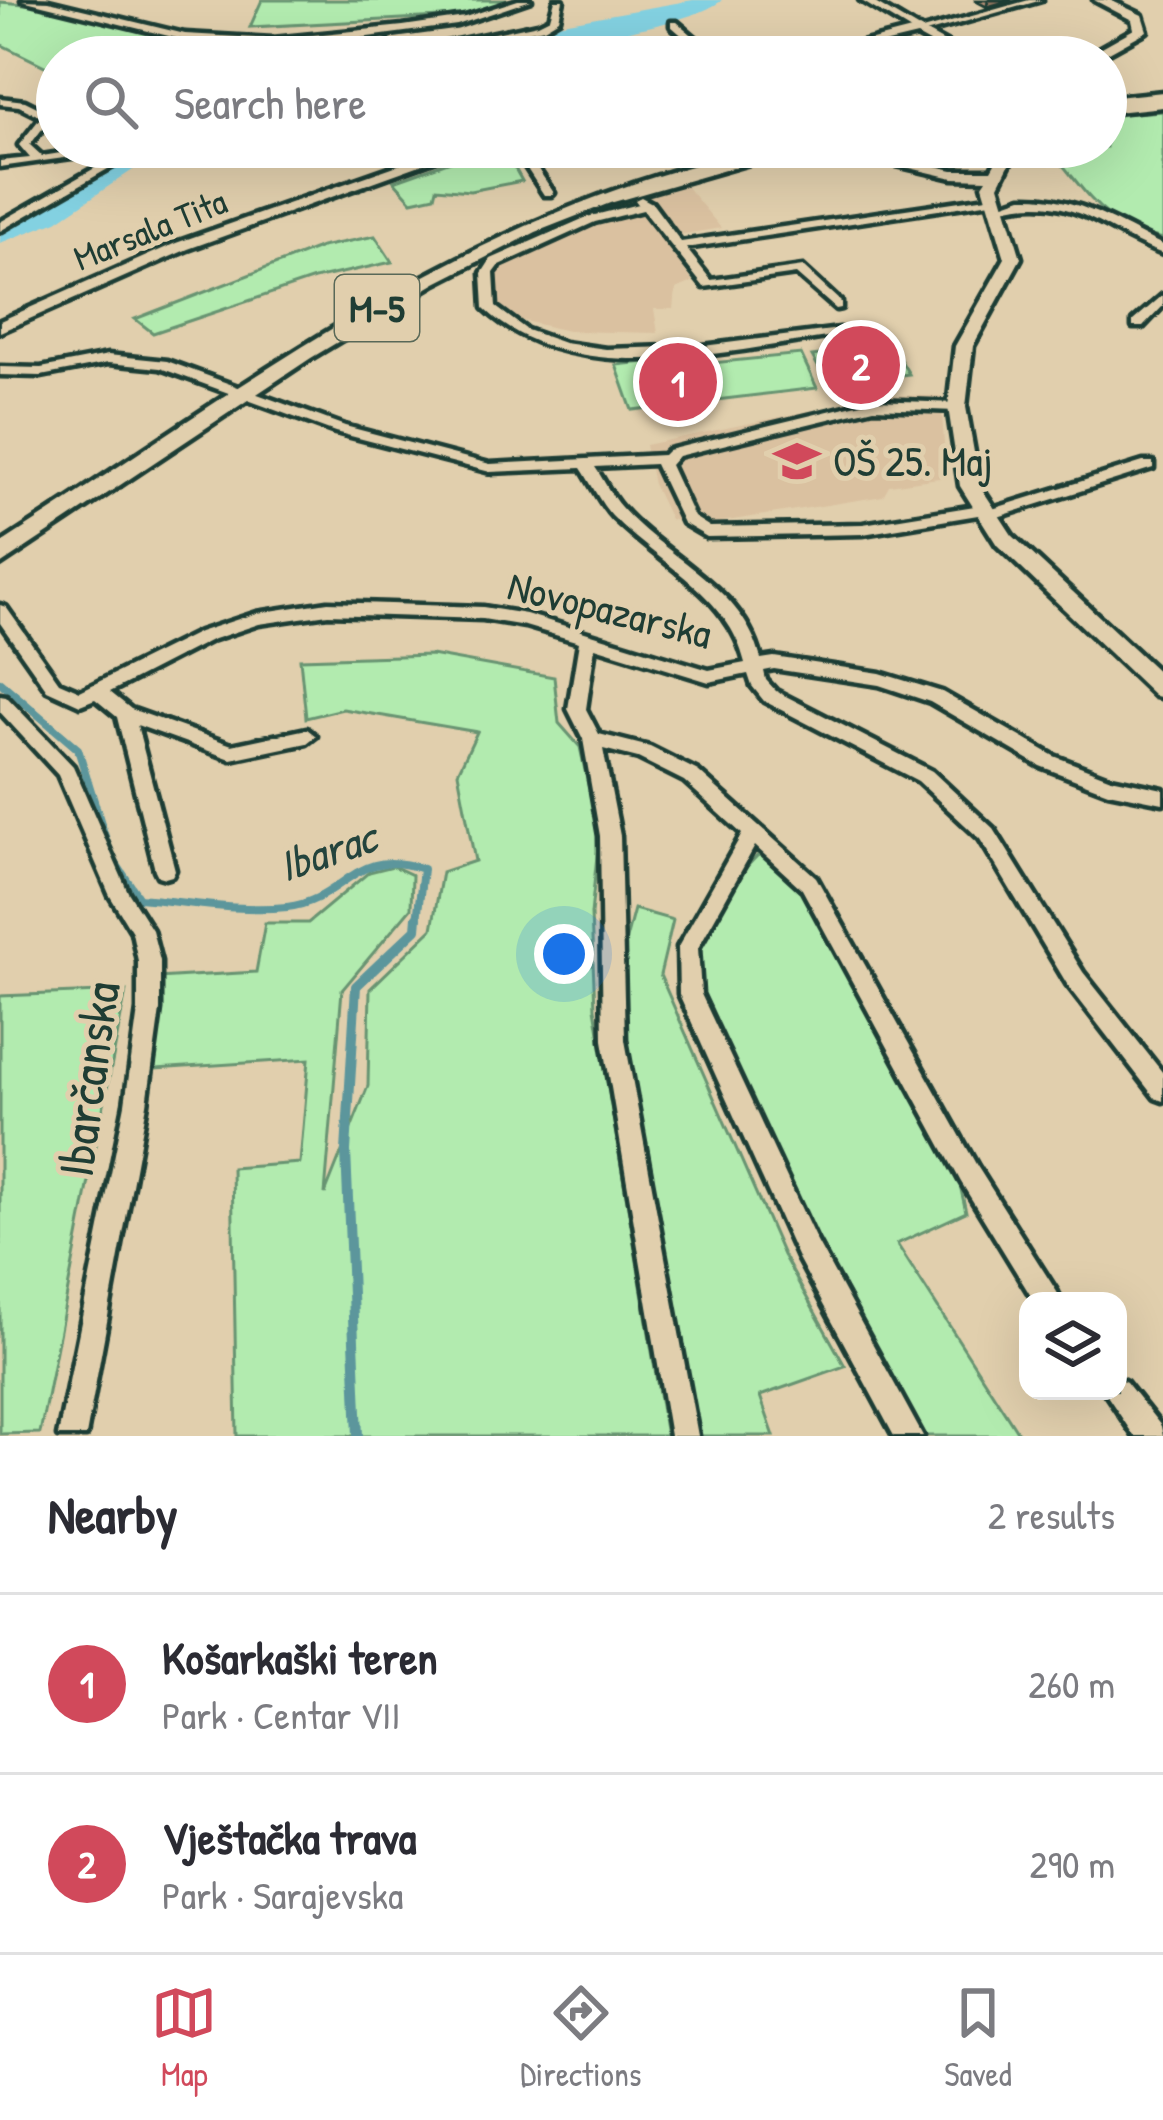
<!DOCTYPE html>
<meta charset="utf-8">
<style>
:root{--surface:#fff;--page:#f7f7f7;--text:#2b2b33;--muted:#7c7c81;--line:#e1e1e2;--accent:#d1495b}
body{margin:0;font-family:"Patrick Hand",sans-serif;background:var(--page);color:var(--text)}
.controls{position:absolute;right:36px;bottom:36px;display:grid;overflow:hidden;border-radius:24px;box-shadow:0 12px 48px #0002}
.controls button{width:108px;height:108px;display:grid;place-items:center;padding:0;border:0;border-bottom:3px solid var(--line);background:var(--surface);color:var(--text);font:60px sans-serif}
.you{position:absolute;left:564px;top:954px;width:42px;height:42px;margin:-30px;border:9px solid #fff;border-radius:50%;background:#1a73e8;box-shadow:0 0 0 18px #1a73e833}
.badge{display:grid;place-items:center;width:78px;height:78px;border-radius:50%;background:var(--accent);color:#fff;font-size:39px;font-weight:700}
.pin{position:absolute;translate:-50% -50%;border:6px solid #fff;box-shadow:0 3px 12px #0006}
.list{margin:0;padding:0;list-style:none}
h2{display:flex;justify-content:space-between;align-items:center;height:156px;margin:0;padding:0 48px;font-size:51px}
h2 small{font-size:39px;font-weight:400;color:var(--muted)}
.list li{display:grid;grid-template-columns:78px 1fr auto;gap:36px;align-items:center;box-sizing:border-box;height:180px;padding:0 48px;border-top:3px solid var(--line)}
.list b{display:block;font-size:45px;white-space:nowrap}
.list p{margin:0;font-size:39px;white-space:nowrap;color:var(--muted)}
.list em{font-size:39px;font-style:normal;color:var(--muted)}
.icon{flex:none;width:66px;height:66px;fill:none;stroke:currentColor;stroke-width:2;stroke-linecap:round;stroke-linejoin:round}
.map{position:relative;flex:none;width:1163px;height:1436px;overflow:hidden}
.search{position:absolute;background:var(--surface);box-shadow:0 12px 48px #0002;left:36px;right:36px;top:36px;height:132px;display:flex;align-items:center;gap:30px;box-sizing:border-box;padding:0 42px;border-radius:66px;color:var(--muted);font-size:45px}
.sheet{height:516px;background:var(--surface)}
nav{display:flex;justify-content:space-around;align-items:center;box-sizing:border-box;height:168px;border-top:3px solid var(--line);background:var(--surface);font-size:33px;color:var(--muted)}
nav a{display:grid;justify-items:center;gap:6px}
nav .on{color:var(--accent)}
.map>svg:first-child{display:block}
.built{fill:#dac1a0}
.green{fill:#b2ebaf;stroke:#689472;stroke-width:3}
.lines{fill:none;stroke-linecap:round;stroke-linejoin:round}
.stream-far1{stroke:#5b969c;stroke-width:8}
.stream{stroke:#5b969c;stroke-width:10}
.river{fill:#83d1e1;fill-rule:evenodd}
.pedestrian-casing{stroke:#1f3d34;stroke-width:9}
.minor-casing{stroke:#1f3d34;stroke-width:9}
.tertiary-casing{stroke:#1f3d34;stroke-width:9}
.primary-casing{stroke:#1f3d34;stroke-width:9}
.pedestrian{fill:#e1cfad;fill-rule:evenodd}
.minor{fill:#e1cfad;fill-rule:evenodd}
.tertiary{fill:#e1cfad;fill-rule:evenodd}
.primary{fill:#e1cfad;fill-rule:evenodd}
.wall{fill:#ba9277;stroke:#1f3d34;stroke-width:3}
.shaded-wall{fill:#977761;stroke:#1f3d34;stroke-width:3}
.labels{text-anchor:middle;stroke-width:10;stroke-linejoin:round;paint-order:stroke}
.far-street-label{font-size:36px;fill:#1f3d34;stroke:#e1cfad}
.shield{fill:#e1cfad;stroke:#596958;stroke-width:3}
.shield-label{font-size:39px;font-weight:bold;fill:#1f3d34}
.poi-label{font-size:42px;fill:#1f3d34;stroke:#e1cfad;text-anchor:start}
.street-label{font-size:42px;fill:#1f3d34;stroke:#e1cfad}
.water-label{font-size:45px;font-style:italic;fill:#24443d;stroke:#e1cfad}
.near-street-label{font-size:51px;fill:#1f3d34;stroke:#e1cfad}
</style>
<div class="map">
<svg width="1163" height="1436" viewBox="0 0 1163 1436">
<rect width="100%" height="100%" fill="#e1cfad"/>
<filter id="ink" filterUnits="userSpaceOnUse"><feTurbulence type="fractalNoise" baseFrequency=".00833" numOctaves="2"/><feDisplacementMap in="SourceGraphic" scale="24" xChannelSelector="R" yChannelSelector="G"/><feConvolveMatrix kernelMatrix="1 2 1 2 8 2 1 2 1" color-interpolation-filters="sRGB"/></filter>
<g filter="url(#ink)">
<!-- built -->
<path class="built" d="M686,186l35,42 -42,7 -34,-43z
M645,213l48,69 -17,7 -2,20h-20l4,24 -90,-2 -48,-11 -30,-17 -1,-42 106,-47z
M886,395l55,1 5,81 -57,8 -6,11 -188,30 -25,-7 -17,-35 -8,-39z"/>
<!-- green -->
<path class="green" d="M262,0h258l-41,15 -229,12z
M0,2l61,5 81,22 95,13 179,-13 -68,17 -78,3 -28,8h-185v15l-57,-28z
M1163,111v128c-66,-15 -74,-47 -116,-92h59v-32z
M490,147h13l19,34 -52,10 -33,-3 -2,8 -23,5 -18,-20z
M375,236l17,26 -78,17 -161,54 -18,-14 186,-72z
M892,346l17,28 -81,10 -16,-28z
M801,354l16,34 -185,22 -16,-45 77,-8 14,27 -6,-20z
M431,655l123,22 5,46 21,24 19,89 -8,78 4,94 71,428h-429l-5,-268 68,-5 9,-104 -168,11 16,-92 99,-6 9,-49h43l61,-51 24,-6 19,9 -1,33 -69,82 -17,204 43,-108 2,-97 62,-60 10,-57 33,-11 -17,-89 19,-40 -134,-23 -37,9 -6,-59z
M758,855l19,3 19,21 162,297 8,36 -69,32 123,192h-100c-38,-70 -236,-426 -227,-482 6,-36 40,-74 65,-99z
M634,909l39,11 -13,55 123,280 62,111 -85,30 14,40h-84l-78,-444z
M126,991l-86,442 -40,1v-438z"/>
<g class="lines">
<!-- stream-far1 -->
<path class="stream-far1" d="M0,682l78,67 33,107 28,42c48,4 100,14 148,9 59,-7 66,-62 136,-38l-6,51"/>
<!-- stream -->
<path class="stream" d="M358,1436l-12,-285 10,-165 60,-57 1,-12"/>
<!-- river -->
<path class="river" d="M693,0h29c-39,34 -264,57 -322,57l11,-7z
M137,147h30l-110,74 -57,22v-18l37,-16z"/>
<defs>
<path id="pedestrian" d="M1029,0h13l-120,34 -7,-2z"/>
<path id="minor" d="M22,0l27,1 136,33 88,5 130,-13 62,-9 53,-17h13l-74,25 -119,16 -65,4 -88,-5z
M555,0h8l-4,19 -15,9 -144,29h-20l158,-33 12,-6z
M860,0h10l54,32 -8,2z
M671,22h6l35,30 42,-9 5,3 -46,11h-19l8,-4 -31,-27z
M562,36h6l16,21h-10z
M384,39l3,1v4l-58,13h-18z
M0,98l25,3 26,13 1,2 -22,29 12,11 56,-9 27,5 8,-5h13l-146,84v-9l116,-66 -16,-3 -100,14v-6l30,-3 -11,-13 22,-28 -22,-11 -19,-2z
M1163,101v6l-57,6v-6z
M513,147h10l31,46 -2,2h-8z
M895,147h10l-7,14 -4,1 -5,-3z
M994,196l4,1v4l-312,47 25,32 92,-13 38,35v6l-5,1 -40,-35 -92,13 -61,-77 -48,12 -95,43 -6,8 2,34 31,23 37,13 42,6 97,-3 137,-17v6l-5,1c-108,14 -264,56 -351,-28l-2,-35 9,-14 96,-42 51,-13 -3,-4 6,-3 11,6 29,39z
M1022,197c54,-2 94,26 141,48v9c-64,-24 -89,-63 -164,-44l-6,-3z
M1163,295v11l-20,21h-10v-6z
M108,355l59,6 178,65 145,38 173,-9 5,-5 206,-50 83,3 7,4 -7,4 -83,-3 -196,48 -8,9 24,52 16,10 153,-3 118,-19 8,5 154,-48h10v6l-168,53 -7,-6 -115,19 -156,3 -24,-14 -28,-59 -60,3c9,13 16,29 26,40 46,52 123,80 140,152l13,-2 106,16 62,19 112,64 57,22 52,11v14l-55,-11 -68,-26 -110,-64 -51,-17 -105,-16 -10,2 2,9 10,11 156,80 62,58 89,143 80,101v28l-8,-3 -88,-114 -87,-145 -62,-58 -154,-80 -12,-15 -4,-12 -39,8 -114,-35 -9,62 13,25 51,13 48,24 118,106 161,289 80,126 4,9h-27l-73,-119 -159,-293 -47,-43 -57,102 3,46 115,246 107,196h-29l-96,-178 -119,-264 -1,-47 64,-113 -58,-53 -46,-23 -35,-9 17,87 5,204 73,396h-28l-67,-396 -3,-204 -17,-97 -15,-30 11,-67 -54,-16 -42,-7 -155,-5 -69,10 -48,16 -101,52 21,17 101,36 75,-16 9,7 -9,7 -76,16 -94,-34 38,145 -3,6 -7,2 -7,-2 -3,-6 -38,-153 -22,-18 -15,6 -33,-15 -47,-67v-18l6,2 53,75 21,9 119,-59 58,-19 71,-11 155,5 43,7 183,56 36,-7c-15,-67 -87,-100 -133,-147 -12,-13 -21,-33 -31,-48l-91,4 -155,-40 -175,-64 -52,-5 -67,13 -41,-1v-8l41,1z
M0,695l6,1 67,70 55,126 24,38 8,31v49l-13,94 -61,332h-28l67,-332 13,-94v-49l-6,-29 -22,-36 -52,-121 -58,-63z
M1118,1378l8,4 35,44 2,10h-29l-30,-45h14z"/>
<path id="tertiary" d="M1094,0h16l32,15 5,16 -47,26h-16l50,-28 -2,-9z
M919,28l52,29h-16l-38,-21 -88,21h-23z
M449,147h21l-282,102 -188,83v-11l176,-78z
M1004,147h14l-19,38 22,73 -48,88 -7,61 14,79 32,49 151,141v22l-8,-2 -158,-151 -37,-59 -12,-79 7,-61 50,-88 -22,-73 4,-6 -34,-1 -86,-20 -100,-1 -7,-4 7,-4 100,1 86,20h38z"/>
<path id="primary" d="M1163,92v10l-57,6v-10z
M769,147h36l-195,56 -74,29 -100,51 -125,75 -311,207v-21c250,-160 471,-336 769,-397z"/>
</defs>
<!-- pedestrian casing -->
<use href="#pedestrian" class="pedestrian-casing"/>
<!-- minor casing -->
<use href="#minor" class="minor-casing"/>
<!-- tertiary casing -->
<use href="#tertiary" class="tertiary-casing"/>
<!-- primary casing -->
<use href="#primary" class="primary-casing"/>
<!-- pedestrian -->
<use href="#pedestrian" class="pedestrian"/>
<!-- minor -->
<use href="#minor" class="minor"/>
<!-- tertiary -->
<use href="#tertiary" class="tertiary"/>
<!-- primary -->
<use href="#primary" class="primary"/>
</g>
<!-- wall -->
<path class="wall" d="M974,0h38l-25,7z"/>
<!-- shaded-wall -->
<path class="shaded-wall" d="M988,0h24l-25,7z"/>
</g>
<!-- icons -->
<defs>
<symbol id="school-bare" viewBox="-9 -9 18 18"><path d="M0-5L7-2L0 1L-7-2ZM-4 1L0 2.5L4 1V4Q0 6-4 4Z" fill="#d1495b" stroke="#e1cfad" stroke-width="2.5" paint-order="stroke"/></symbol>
</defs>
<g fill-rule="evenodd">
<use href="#school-bare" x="764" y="428" width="66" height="66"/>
</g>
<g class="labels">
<!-- far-street labels -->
<g class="far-street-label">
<text transform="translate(150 229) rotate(-22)" y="13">Marsala Tita</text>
</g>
<!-- shield labels -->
<rect class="shield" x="335" y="275" width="84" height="66" rx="9"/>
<g class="shield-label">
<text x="377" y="322">M-5</text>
</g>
<!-- poi labels -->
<g class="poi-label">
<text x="833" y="476">OŠ 25. Maj</text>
</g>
<!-- street labels -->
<g class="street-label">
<text transform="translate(610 609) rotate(14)" y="15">Novopazarska</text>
</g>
<!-- water labels -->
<g class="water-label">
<text transform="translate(327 851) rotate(-19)" y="16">Ibarac</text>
</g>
<!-- near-street labels -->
<g class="near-street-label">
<text transform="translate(88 1079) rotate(-82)" y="18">Ibarčanska</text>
</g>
</g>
</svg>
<div class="controls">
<button><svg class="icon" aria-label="layers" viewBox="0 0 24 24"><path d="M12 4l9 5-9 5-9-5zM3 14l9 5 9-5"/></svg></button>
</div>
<div class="you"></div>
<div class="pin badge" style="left:678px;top:382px">1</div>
<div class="pin badge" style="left:861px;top:365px">2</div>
<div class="search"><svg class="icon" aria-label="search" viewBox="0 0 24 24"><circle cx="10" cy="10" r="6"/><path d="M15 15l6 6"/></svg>Search here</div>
</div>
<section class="sheet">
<h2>Nearby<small>2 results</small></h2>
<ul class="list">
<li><span class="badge">1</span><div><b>Košarkaški teren</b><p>Park · Centar VII</p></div><em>260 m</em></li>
<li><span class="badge">2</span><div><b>Vještačka trava</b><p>Park · Sarajevska</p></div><em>290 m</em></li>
</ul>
</section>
<nav>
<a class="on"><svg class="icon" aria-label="map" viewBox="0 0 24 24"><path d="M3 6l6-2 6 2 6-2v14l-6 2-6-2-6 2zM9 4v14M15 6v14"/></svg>Map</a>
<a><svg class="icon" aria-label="directions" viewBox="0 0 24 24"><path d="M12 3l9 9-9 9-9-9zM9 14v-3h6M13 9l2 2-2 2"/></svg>Directions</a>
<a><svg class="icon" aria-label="saved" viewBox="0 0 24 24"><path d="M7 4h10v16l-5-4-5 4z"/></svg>Saved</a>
</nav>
